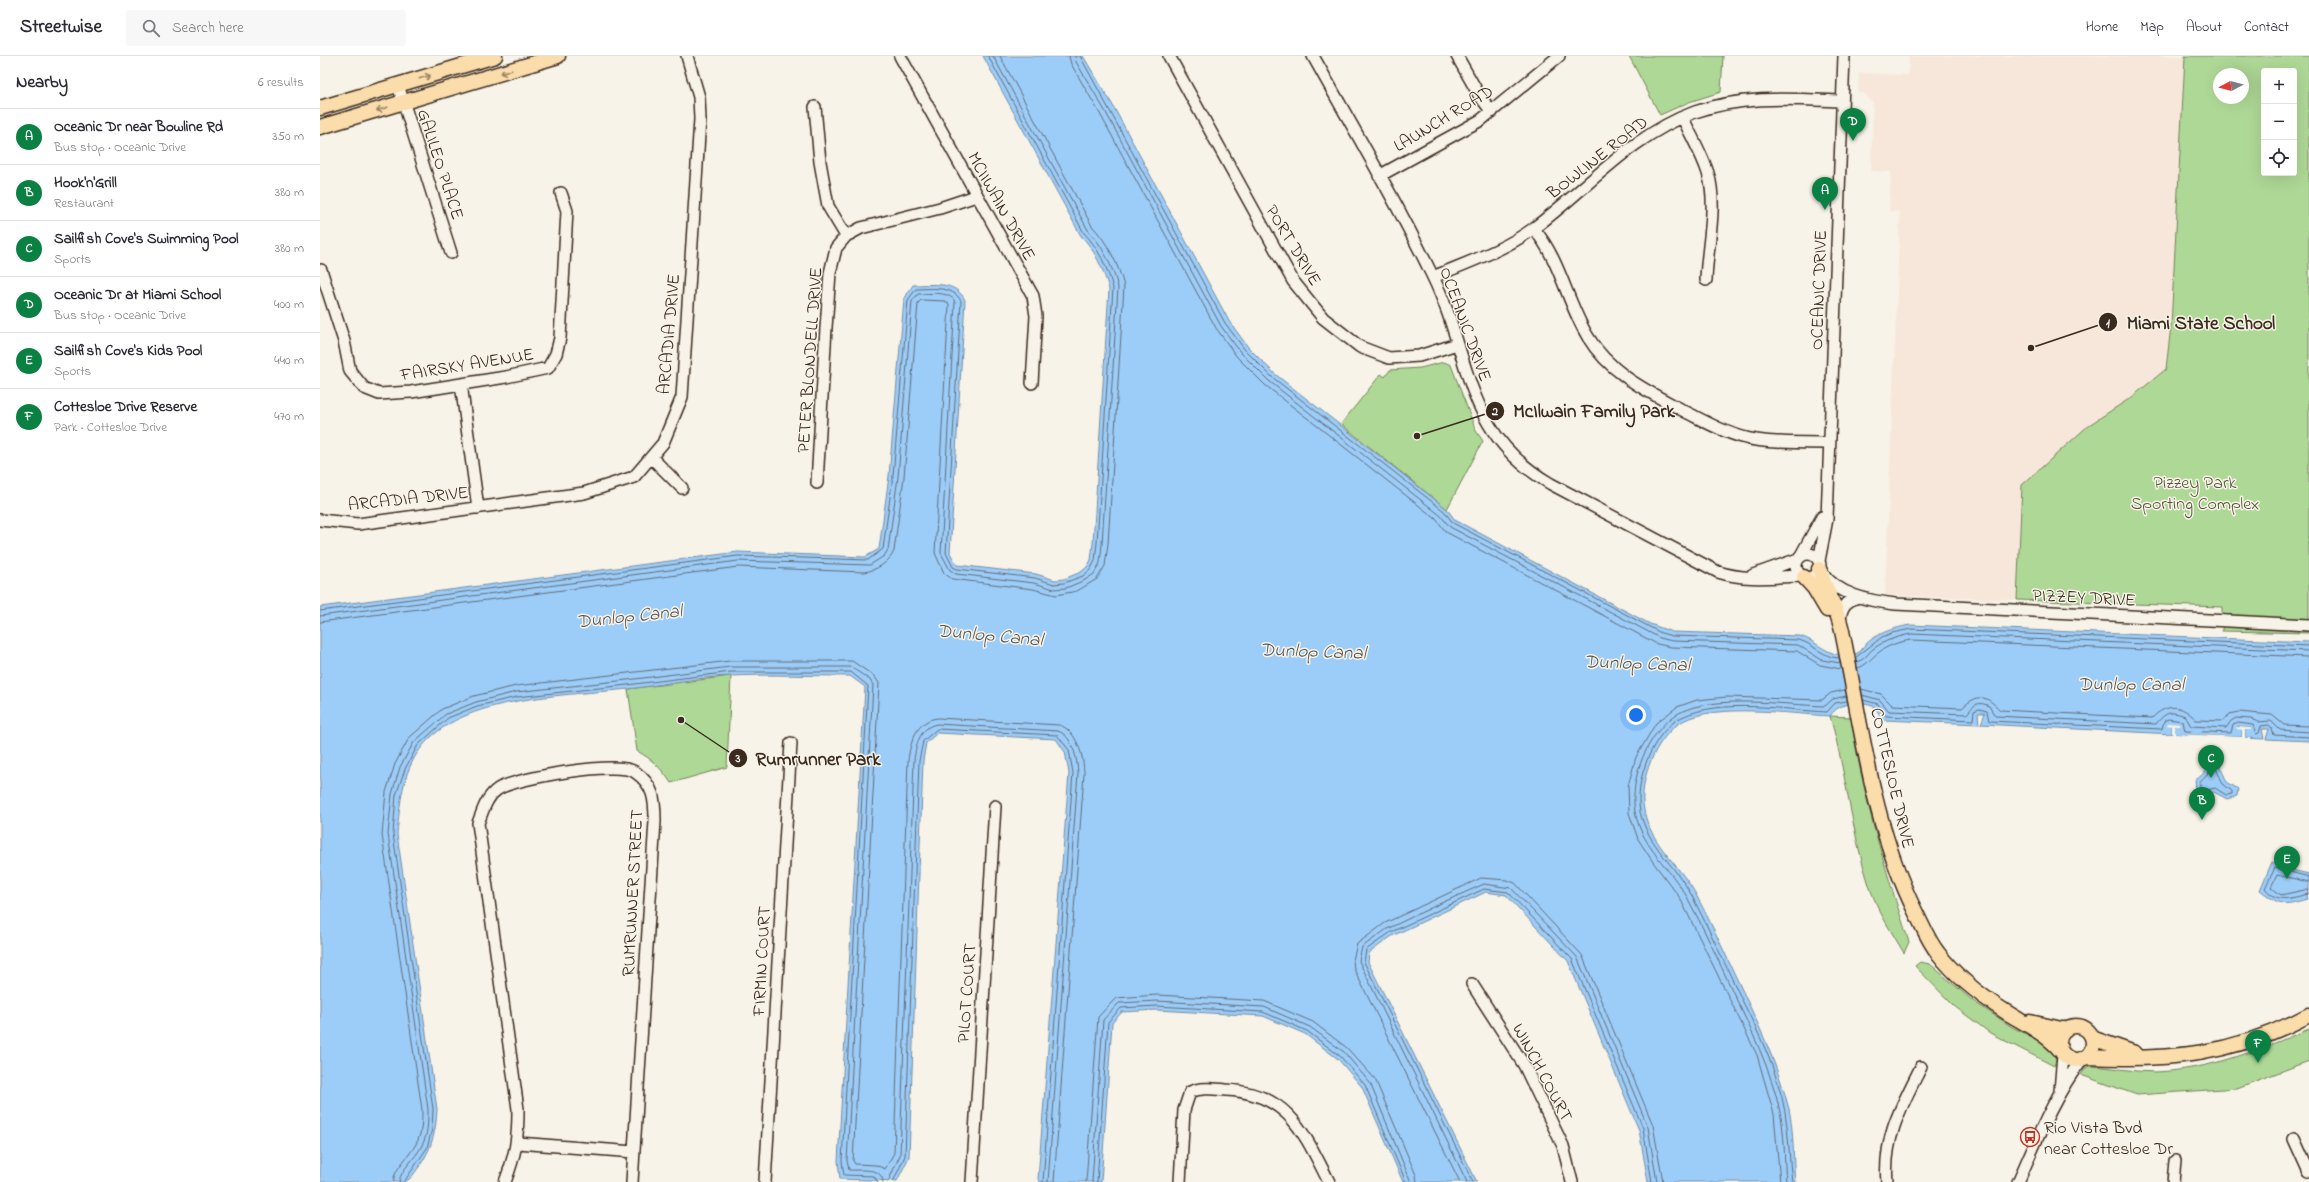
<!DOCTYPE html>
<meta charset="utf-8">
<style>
:root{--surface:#fff;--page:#f7f7f7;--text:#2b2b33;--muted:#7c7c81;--line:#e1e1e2;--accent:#0b8043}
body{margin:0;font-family:"Indie Flower",sans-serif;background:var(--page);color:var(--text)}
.controls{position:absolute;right:12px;top:12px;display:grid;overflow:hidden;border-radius:4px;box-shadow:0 4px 16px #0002}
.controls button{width:36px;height:36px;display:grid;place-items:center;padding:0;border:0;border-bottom:1px solid var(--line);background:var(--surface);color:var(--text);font:20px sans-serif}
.compass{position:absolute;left:1893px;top:12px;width:36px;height:36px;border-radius:50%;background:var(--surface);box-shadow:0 4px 16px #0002;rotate:263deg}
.you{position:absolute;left:1316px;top:659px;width:14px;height:14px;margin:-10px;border:3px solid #fff;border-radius:50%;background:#1a73e8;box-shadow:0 0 0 6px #1a73e833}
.badge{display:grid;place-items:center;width:26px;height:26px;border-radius:50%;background:var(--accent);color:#fff;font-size:13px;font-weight:700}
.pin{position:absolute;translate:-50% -33px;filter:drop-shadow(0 1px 2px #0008)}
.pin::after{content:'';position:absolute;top:21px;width:14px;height:12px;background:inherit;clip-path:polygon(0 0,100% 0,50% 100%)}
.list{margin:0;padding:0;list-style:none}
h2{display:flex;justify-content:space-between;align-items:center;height:52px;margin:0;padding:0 16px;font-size:17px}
h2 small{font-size:13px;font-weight:400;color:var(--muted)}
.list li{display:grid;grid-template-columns:26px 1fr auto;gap:12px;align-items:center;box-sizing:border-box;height:56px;padding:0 16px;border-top:1px solid var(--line)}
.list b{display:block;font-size:15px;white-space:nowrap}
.list p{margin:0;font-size:13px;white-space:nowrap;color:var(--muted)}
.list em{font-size:13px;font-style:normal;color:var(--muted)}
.icon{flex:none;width:22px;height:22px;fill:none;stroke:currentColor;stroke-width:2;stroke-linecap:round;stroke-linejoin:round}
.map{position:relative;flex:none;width:1989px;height:1126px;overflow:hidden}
header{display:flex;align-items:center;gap:24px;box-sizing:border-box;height:56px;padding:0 20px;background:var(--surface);border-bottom:1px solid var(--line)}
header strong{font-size:19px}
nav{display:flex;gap:22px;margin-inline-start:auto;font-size:14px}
.search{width:280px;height:36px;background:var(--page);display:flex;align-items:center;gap:10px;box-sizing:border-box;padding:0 14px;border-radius:4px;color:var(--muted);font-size:15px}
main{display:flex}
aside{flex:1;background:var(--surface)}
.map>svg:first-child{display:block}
.built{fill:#f7e7da}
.green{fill:#aed896;stroke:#74815a;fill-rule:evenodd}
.water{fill:#9ccdf9;stroke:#758ca1}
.pier{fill:#f7f3e8}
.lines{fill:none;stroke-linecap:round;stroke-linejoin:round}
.shore{stroke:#626b76;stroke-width:1}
.minor-casing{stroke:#3b2a1e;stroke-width:14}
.major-casing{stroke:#3b2a1e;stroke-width:17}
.minor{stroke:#f7f3e8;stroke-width:11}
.major{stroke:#fbddab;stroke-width:14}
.oneway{stroke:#9b8464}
.labels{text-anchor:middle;stroke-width:3;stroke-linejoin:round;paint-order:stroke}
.street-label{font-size:18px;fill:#3b2a1e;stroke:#f7f3e8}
.park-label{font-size:18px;fill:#58563c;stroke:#f7f3e8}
.poi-label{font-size:18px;fill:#3b2a1e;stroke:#f7f3e8;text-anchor:start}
.water-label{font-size:19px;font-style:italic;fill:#535355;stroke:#f7f3e8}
.leader{fill:none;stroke:#3b2a1e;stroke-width:1.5}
.callout-dot{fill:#3b2a1e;stroke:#f7f3e8;stroke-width:1.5}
.mark-label{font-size:12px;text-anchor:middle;font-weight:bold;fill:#fff}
.callout-label{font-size:19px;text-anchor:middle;font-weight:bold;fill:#3b2a1e;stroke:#f7f3e8;stroke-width:3;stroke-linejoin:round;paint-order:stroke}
</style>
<header>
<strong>Streetwise</strong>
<div class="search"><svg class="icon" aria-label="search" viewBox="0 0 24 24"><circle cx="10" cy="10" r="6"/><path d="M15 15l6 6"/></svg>Search here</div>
<nav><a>Home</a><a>Map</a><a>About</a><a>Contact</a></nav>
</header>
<main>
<aside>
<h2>Nearby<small>6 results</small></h2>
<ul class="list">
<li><span class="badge">A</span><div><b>Oceanic Dr near Bowline Rd</b><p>Bus stop · Oceanic Drive</p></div><em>350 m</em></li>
<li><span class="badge">B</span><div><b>Hook'n'Grill</b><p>Restaurant</p></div><em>380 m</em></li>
<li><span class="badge">C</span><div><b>Sailfish Cove's Swimming Pool</b><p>Sports</p></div><em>380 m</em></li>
<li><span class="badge">D</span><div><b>Oceanic Dr at Miami School</b><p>Bus stop · Oceanic Drive</p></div><em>400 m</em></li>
<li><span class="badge">E</span><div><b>Sailfish Cove's Kids Pool</b><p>Sports</p></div><em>440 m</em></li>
<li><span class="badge">F</span><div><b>Cottesloe Drive Reserve</b><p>Park · Cottesloe Drive</p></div><em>470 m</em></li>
</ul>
</aside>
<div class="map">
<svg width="1989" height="1126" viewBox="0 0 1989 1126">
<rect width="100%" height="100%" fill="#f7f3e8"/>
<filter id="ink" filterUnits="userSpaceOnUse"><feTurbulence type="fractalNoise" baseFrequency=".025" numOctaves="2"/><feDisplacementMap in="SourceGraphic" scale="8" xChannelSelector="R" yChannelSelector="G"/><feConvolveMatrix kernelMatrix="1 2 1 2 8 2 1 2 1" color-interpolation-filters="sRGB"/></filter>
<g filter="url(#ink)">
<!-- built -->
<path class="built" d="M1589,0h276l-14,270 -5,43 -144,116 -5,115 -132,-5 15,-383 -11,-1 2,-39 -20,-1 2,-68 -10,-10h-5l1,-20 49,2z"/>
<!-- green -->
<path class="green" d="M1309,0h94l-2,36 -32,10 -29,13z
M1865,0h124v577l-87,-2v-24l-205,-7 5,-115 67,-60 43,-28 34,-28 5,-43zM1944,15h30v102h-30zM1899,18h24v24h-24z
M1124,306l7,3 25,66 7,10 -36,68 -106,-85 40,-50 4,3 5,-7 30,-2z
M411,620l-4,91 -56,16c-9,-14 -19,-24 -34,-32l-9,-62z
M1510,660l21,1c11,78 34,151 58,225l-5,11c-13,-22 -27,-43 -35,-68 -18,-55 -23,-114 -39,-169z
M1600,906l10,2 43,37 39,26 29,14 13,12 2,7 -2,6 -64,-33 -36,-27 -39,-40z
M1989,973v32l-72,27 -100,7 -56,-20 4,-7 6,-2c21,1 43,6 64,6 54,-2 104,-22 154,-43z"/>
<!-- water -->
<path class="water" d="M663,0h100l29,48 117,217 19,26 27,27 172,135 8,11 195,104 22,8 128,4c22,7 29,25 58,17 13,-18 31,-24 52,-28l399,17v99l-43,-2 3,-10h-7l2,10 -19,-1v-8l6,-2 -14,-1 5,3v7l-68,-3 1,-8 6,-2 -9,1v9l-191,-10 4,-11h-7l1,11 -96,-4 -8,-13c-15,-6 -35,-6 -45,9 -38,-2 -114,-13 -147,5 -27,15 -45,60 -39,89 6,33 34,54 50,81 15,27 28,56 41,84 21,44 42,87 54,134 5,23 4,50 6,73h-147l-9,-52 -71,-169 -62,-66 -20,-3 -94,44 -23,17 -1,9 109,220h-74l-41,-95 -24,-28 -33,-25 -42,-18 -106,-6 -35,2 -10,11 -11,159h-61l-2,-3 31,-406 -4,-21 -9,-13 -119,-6 -11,10 -3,18 -14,396 -12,24 -57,-2 -2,-18 27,-474 -15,-11c-39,0 -78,-2 -118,0 -34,1 -70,9 -104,13 -61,7 -167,6 -207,59 -19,24 -21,56 -24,86l40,275c-1,23 -5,39 -18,58 -5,6 -7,12 -15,15h-84v-575l418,-55 127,5 14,-8 10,-73 15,-177 9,-14c20,0 42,-5 52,15l-15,253 7,12 79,9 19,6 9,-1 17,-7 6,-5 4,-7 2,-17 16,-254c-5,-18 -15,-41 -28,-53z
M1895,704l3,2 9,20 11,7 -1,7 -10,3 -13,-7 -11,5 -7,-7 -1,-10c10,-5 12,-14 20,-20z
M1952,806l11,6 26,6 -2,25c-25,7 -26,7 -47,-9z"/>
<!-- pier -->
<path class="pier" d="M1847,667l14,1 -1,2h-5v8l67,3v-7l-5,-1 -1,-2 15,1v2h-6v8h5v2l-84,-4v-2h6v-8l-5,-1z"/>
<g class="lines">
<!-- shore -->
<path class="shore" d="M749,0l2,8 28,48 117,216 21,29 28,28 171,134 10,13 211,112 14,3 126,4 23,14 21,4
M755,0l1,6 28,47 117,217 20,27 28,28 171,134 10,12 210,111 12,3 126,4 24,15 18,3
M760,0l145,267 20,27 27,27 172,134 9,12 208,110 11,3 127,4c15,4 24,18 40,18
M0,555l418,-55 130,4 15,-11 10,-73 15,-176 8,-11c15,0 37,-4 45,12l-15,252 7,14 4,2 78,9 19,6 10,-1 19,-7 7,-6 5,-9 2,-18 16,-255c-5,-19 -15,-41 -29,-55l-96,-177
M0,560l418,-55 132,4 14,-9 4,-6 10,-73 14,-176 6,-7c10,0 32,-4 37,8l-14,251 9,17 6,4 78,9 20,6 12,-1 19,-8 9,-6 6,-11 2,-19 16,-257c-5,-19 -16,-43 -30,-57l-95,-174
M0,566l418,-55 126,5c11,-1 26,-10 30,-21l10,-74 14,-174 3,-3 24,1 4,3 -14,249 9,20 8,6 81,10 23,6 21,-4 20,-12 8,-13 3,-22 16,-258c-5,-20 -17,-45 -32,-60l-92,-170
M1535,602l27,-21 10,-4 19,-4 398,17
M1536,606c9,-2 11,-8 17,-13 12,-9 24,-12 38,-15l398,17
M1538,612c9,-3 12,-9 20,-15 10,-8 21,-11 33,-13l398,17
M1541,633l20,5 11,11 70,3c16,-15 24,-13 38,2l152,8c15,-15 30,-14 44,2l26,1 8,-7 9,-2 33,3 12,10 25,1
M1542,639l18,5 9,11 78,3c6,-8 10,-14 22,-8l6,10 161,8c9,-11 13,-14 29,-8l6,10 35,2 5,-7 5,-3 15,1 7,3 13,-1 9,9 29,2
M1543,644l15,4 8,12 87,4 1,-9 5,-2 8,2 2,10 173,8 2,-8 4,-2 15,2 2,10 46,2 2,-8 5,-2 15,2 3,9 3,-1 2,-7 8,-1 3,3 2,7 35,2
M1895,710l8,18 9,7v3l-6,1 -11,-7 -12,3 -3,-3v-6z
M1989,821l-34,-9 -10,20c13,17 27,9 44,6
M1989,826l-32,-7 -6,12 10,8 28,-6
M73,1126c1,-14 17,-26 23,-38 6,-10 6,-23 6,-34l-40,-275 4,-43 9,-28 14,-26 33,-29 32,-13 42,-10 214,-25h122l22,15 5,7 -26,478 2,3 21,1 9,4 9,-16 14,-392c2,-18 8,-41 30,-43l121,7c18,5 25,32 25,49l-30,408
M79,1126c1,-12 17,-24 22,-35 7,-11 7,-25 7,-38l-40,-275 4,-40 8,-27 14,-25 32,-28 30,-12 40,-10 111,-12 103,-13h121l19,13 3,5 -26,476 2,9c11,1 33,-4 34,12
M84,1126l23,-34 5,-19 1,-20 -40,-275 3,-39 9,-26 13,-24 30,-27 29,-12 40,-9 110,-12 104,-13h120l17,14 -26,475 2,14 30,1 4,6
M568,1126l12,-27 14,-395c2,-14 5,-33 23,-36l121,7c15,5 19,28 20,42l-30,409
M573,1126l12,-26 14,-395 4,-20 14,-12 120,6 12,15 4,23 -30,409
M766,1126l12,-165 18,-19 41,-3 107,6 49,21 34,26 28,31 41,96 1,7
M772,1126l11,-162 16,-17 38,-2 107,6 46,20 34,25 26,31 41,99
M777,1126l11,-160 13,-14 36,-2 106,6 44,19 33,25 25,29 41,97
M1140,1126l-106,-213 -1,-9 4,-16 28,-21 96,-45 26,2 8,3 67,72 71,170 10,57
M1147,1126l-108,-221 3,-14 25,-18 52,-25 45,-20 27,4 66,69 71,170 9,55
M1153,1126l-109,-220 2,-12 25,-18 93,-43 24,3 64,67 71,169 9,54
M1460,1126l-6,-68 -17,-59 -77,-157 -27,-36 -15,-23 -9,-26 -1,-27 8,-29 20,-34 21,-16 20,-7 30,-3 95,3 9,-7 14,-3
M1466,1126c-2,-23 -1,-48 -6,-70 -9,-43 -29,-82 -48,-122 -14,-31 -29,-63 -45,-93 -17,-29 -45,-50 -52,-85 -6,-33 13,-82 44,-99 35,-19 105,-8 146,-7l8,-7 13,-3
M1472,1126c-3,-23 -3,-47 -7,-70 -7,-40 -26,-78 -44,-114 -16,-34 -32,-69 -49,-102 -16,-30 -44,-50 -52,-84 -6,-31 13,-81 42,-95 40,-19 102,-7 145,-5l8,-9 12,-2"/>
<defs>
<path id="minor" d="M580,0l133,240 3,20 -4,67
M849,0l124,225 30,37 37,29 29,11 30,-2 38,-12
M993,0c40,72 83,144 119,219 40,81 30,158 119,209l167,88c29,9 54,5 83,4
M1137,0l22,39 13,17
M78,29l53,168
M495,51l5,55 8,44 18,30
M1363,62c8,18 19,36 25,55 10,33 -1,73 -2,107
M1059,120l102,-56 78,-64
M1214,173c26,30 33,74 54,108 22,37 61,55 98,75 22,11 44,24 70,28 23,4 48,2 72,3
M1,214l23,71 6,30 14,17 15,6 32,-2 95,-15 42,-9 8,-14 4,-16 7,-127 -6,-18
M1113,221c33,-14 72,-27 101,-49 53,-39 97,-93 161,-116 48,-17 97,-13 147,-11
M141,328l17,124
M331,401l31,31
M497,427l9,-155 4,-55 6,-25 10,-12 15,-8 79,-20 36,-12
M0,464l38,4 226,-31 50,-16 29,-34 19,-46 18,-278 -1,-22 -12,-41
M1476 510a12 12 0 1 1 24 0a12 12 0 1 1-24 0Z
M1480,501l22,-40
M1499,505l8,-42 17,-463
M1502,516c15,23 48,29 73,32l414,21
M1433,519l45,-16
M1520,565c1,-14 5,-20 19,-24
M1152,928l52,81 39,81 9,36
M1740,1035l3,-36
M1974,1083l15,33
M198,1087l116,9
M185,1126c11,-29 13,-43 13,-73l-40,-286c5,-12 8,-26 20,-34 18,-11 120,-29 137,-17 19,13 20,28 20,49l-23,361
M445,1126l26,-439
M652,1126l23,-376
M860,1126l4,-72 6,-18c12,-5 24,-3 36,-2 63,3 78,43 103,92
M1567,1126c-4,-44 15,-77 34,-115
M1698,1126c19,-43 36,-86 64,-123
M1853,1126l2,-21"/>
<path id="major" d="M0,52l175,-52
M0,71l238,-71
M1499,513c7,21 19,41 23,62 20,96 30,194 74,282 7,14 13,29 22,40 18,24 43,43 68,59 19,12 39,21 54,38
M1484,521l10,11 13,22
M1710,966l36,8
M1739 987a17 17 0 1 1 34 0a17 17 0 1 1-34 0Z
M1772,982l43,15
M1767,1001c83,4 147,-2 222,-42"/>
</defs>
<!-- minor casing -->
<use href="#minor" class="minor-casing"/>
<!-- major casing -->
<use href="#major" class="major-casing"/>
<!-- minor -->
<use href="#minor" class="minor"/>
<!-- major -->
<use href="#major" class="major"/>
</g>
<!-- one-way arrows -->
<defs><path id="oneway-shaft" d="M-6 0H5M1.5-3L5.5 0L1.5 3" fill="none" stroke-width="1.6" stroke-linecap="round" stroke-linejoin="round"/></defs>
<g class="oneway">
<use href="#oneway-shaft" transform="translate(186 16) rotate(163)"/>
<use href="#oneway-shaft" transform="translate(105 21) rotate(-17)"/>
<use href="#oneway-shaft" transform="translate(62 53) rotate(163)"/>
</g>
</g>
<!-- icons -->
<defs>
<symbol id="bus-ring" viewBox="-11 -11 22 22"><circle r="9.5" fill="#f7f3e8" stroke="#c8321e" stroke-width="1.5"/><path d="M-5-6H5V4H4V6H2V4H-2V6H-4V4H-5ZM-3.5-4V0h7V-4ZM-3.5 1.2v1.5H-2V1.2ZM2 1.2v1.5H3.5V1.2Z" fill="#c8321e"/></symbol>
</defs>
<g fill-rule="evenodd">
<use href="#bus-ring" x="1699" y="1070" width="22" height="22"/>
</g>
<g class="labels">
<!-- street labels -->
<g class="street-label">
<text transform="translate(1123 62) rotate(-31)" y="6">LAUNCH ROAD</text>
<text transform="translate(1277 101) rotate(-38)" y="6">BOWLINE ROAD</text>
<text transform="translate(121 108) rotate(72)" y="6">GALILEO PLACE</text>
<text transform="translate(682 150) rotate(61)" y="6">MCIIWAIN DRIVE</text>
<text transform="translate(974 189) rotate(59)" y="6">PORT DRIVE</text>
<text transform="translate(1498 234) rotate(-88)" y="6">OCEANIC DRIVE</text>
<text transform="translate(1146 268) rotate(70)" y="6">OCEANIC DRIVE</text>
<text transform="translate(348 278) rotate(-85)" y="6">ARCADIA DRIVE</text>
<text transform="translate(489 304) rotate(-86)" y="6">PETER BLONDELL DRIVE</text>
<text transform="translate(147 308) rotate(-9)" y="6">FAIRSKY AVENUE</text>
<text transform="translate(88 442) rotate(-6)" y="6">ARCADIA DRIVE</text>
<text transform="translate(1764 541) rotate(3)" y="6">PIZZEY DRIVE</text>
<text transform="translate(1573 722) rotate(77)" y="6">COTTESLOE DRIVE</text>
<text transform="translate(312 837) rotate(-87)" y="6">RUMRUNNER STREET</text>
<text transform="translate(441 905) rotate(-87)" y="6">FIRMIN COURT</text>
<text transform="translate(646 937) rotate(-86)" y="6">PILOT COURT</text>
<text transform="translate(1223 1016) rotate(62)" y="6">WINCH COURT</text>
</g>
<!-- park labels -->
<g class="park-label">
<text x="1875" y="432">Pizzey Park<tspan x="1875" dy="21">Sporting Complex</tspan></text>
</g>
<!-- poi labels -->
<g class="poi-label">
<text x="1724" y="1077">Rio Vista Bvd<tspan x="1724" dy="21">near Cottesloe Dr</tspan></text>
</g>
<!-- water labels -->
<g class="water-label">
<text transform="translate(309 559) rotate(-6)" y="7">Dunlop Canal</text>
<text transform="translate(670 578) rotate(5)" y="7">Dunlop Canal</text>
<text transform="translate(993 594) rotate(2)" y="7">Dunlop Canal</text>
<text transform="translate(1317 606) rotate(2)" y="7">Dunlop Canal</text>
<text x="1811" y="634">Dunlop Canal</text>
</g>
</g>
<!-- callouts -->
<path class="leader" d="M1711 292L1788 266M1097 380L1175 355M361 664L418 702"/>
<g class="callout-dot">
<circle cx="1711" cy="292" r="4"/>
<circle cx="1097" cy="380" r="4"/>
<circle cx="361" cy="664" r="4"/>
<circle cx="1788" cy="266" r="10"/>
<circle cx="1175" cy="355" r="10"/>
<circle cx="418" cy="702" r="10"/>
</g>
<g class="mark-label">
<text x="1788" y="271">1</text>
<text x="1175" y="359">2</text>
<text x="418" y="706">3</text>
</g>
<g class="callout-label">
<text x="1881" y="273">Miami State School</text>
<text x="1274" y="361">McIlwain Family Park</text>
<text x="498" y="709">Rumrunner Park</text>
</g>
</svg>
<div class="controls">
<button>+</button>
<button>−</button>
<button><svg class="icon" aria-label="locate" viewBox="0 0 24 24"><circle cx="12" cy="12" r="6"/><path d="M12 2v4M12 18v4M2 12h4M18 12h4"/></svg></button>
</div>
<svg class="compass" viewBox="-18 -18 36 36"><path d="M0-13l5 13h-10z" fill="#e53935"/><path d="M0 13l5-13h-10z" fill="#7c7c81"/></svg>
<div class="you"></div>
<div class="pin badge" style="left:1505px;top:154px">A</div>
<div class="pin badge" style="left:1882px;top:764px">B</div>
<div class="pin badge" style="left:1891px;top:722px">C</div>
<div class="pin badge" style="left:1533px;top:85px">D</div>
<div class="pin badge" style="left:1967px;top:823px">E</div>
<div class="pin badge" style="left:1938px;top:1007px">F</div>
</div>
</main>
